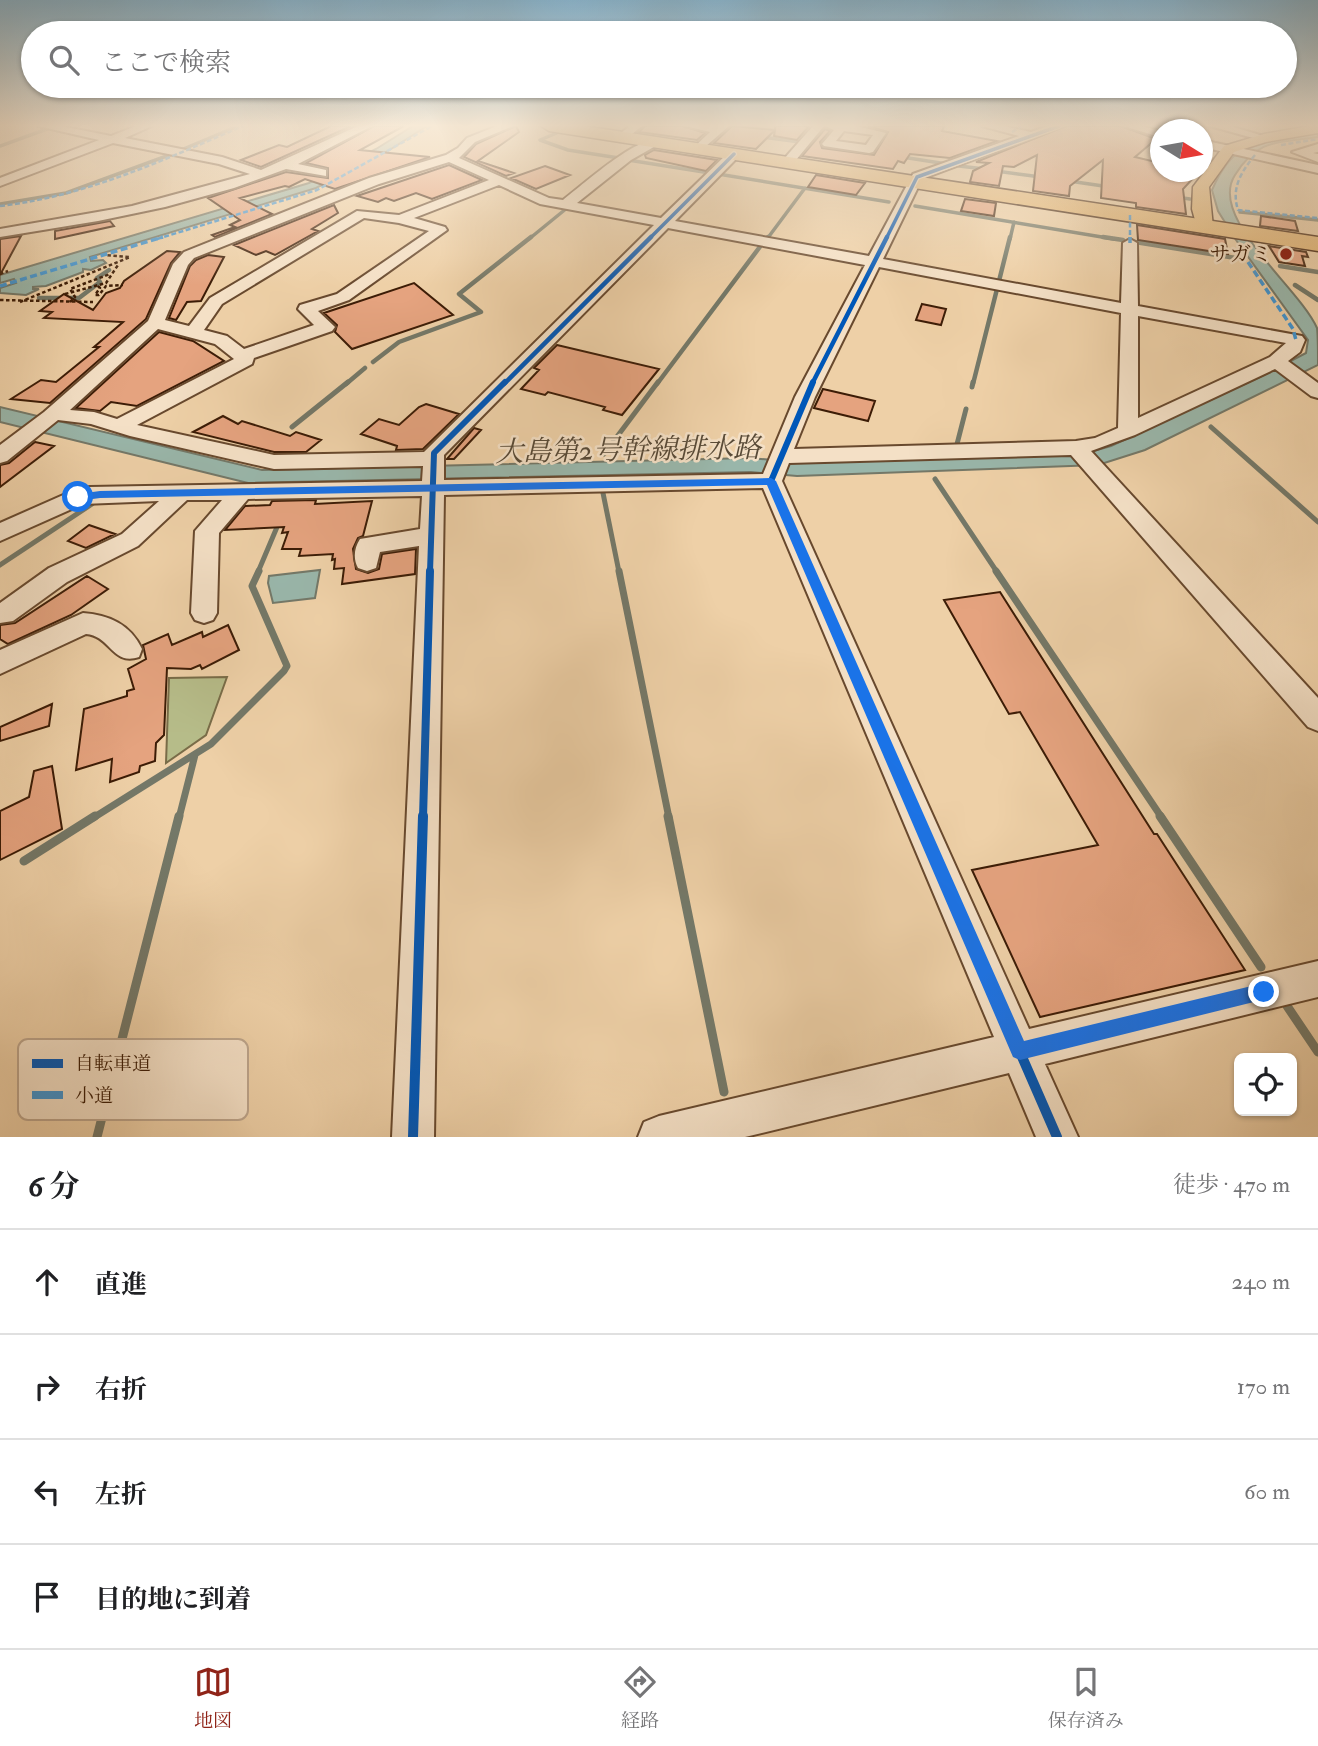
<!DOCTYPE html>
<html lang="ja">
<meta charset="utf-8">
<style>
:root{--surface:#fff;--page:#f6f6f6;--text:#202124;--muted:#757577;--line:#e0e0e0;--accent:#8f2418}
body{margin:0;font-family:"IM FELL Double Pica","Noto Serif JP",serif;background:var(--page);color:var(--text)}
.controls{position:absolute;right:21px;bottom:21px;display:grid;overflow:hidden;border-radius:10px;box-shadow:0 2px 5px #0004}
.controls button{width:63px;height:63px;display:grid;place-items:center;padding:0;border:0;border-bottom:2px solid var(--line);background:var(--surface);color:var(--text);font:35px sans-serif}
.compass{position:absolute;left:1150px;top:119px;width:63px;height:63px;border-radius:50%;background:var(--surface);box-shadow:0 2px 5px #0004;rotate:101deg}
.stop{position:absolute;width:21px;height:21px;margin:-16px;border:5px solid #1a73e8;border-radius:50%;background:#fff}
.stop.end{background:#1a73e8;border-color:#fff;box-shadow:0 2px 7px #0008}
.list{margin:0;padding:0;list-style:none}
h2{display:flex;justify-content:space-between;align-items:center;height:91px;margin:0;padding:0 28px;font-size:30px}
h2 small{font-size:23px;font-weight:400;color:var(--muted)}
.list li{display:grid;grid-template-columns:46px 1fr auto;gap:21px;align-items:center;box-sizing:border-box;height:105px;padding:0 28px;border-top:2px solid var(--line)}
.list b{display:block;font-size:26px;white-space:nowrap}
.list em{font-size:23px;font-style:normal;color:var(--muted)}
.icon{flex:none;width:38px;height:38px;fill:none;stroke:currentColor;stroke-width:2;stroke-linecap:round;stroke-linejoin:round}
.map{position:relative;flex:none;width:1318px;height:1137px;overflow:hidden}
.search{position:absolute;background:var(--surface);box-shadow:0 2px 5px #0004;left:21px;right:21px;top:21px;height:77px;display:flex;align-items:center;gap:18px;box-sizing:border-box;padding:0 24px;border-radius:38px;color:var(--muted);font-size:26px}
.sheet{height:511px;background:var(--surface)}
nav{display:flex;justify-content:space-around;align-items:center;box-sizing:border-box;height:98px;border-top:2px solid var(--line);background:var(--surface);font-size:19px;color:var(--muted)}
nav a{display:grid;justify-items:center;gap:4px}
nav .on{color:var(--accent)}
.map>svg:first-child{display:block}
.green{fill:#b6bc89;stroke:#796c48;stroke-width:2}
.water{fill:#99b6aa;stroke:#747868;stroke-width:2}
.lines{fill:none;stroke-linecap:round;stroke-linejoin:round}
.stream-far4{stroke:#747868;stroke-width:3.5}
.stream-far3{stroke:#747868;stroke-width:4.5}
.stream-far2{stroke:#747868;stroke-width:5}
.stream-far1{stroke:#747868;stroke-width:7}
.stream{stroke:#747868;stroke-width:9}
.building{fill:#e5a37f;stroke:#3c1c06;stroke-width:2}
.minor-casing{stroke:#68492e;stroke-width:4}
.major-casing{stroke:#3c1c06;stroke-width:3}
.highway-casing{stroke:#3c1c06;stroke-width:3}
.path{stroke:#3c1c06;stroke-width:2.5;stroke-dasharray:3.5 2.5;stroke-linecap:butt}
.minor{fill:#f4e0c6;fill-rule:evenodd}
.major{fill:#e7b874;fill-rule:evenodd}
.highway{fill:#e7b874;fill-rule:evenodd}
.quiet-far1{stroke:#3f94d1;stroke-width:2.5;stroke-dasharray:5 2.5;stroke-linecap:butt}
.quiet{stroke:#3f94d1;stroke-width:3.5;stroke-dasharray:7 3.5;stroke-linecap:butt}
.cycleway-far4-casing{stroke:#f4e0c6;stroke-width:6}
.cycleway-far3-casing{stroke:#f4e0c6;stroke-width:7}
.cycleway-far2-casing{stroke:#f4e0c6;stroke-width:10}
.cycleway-far1-casing{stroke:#f4e0c6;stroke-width:12}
.cycleway-casing{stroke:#f4e0c6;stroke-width:15}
.cycleway-far4{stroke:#0057b8;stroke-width:3.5}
.cycleway-far3{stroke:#0057b8;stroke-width:4.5}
.cycleway-far2{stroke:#0057b8;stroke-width:6}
.cycleway-far1{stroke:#0057b8;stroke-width:8}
.cycleway{stroke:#0057b8;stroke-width:10}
.route{fill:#1a73e8}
.poi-dot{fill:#8f2418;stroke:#f4e0c6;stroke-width:2.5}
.labels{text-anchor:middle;stroke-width:5;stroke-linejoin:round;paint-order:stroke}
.far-poi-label{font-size:21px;fill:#3c1c06;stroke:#f4e0c6;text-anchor:end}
.water-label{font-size:28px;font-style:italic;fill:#584a37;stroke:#f4e0c6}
.key{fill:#f4e0c6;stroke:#bda58c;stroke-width:2}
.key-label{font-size:19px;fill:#3c1c06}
</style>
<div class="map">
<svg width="1318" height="1137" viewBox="0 0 1318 1137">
<rect width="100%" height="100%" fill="#eed0a7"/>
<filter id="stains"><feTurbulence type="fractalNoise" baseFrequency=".00286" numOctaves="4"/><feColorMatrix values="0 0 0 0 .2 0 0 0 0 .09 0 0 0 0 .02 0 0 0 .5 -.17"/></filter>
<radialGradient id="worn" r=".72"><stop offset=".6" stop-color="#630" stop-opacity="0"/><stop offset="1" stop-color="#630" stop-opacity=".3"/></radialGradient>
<!-- green -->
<path class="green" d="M227,677l-21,58 -40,28 3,-85z"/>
<!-- water -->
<path class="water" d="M413,126h14l-39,25 -72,37 -226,69 1,4 12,-1 3,3 -15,7 -8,-1v3l-37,14 -13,1v2h6l-13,6 -26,-2v-5l16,-5 -2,-4 -14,4v-8l309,-92 67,-34z
M1318,132v5c-39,6 -60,1 -83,38 -28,43 65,113 82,153 1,9 1,27 1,37l-173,85 -47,15 -301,11 -46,-4 -503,11 -248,-61v-15l262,63 487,-12 48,4 293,-10 21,-6 151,-70 44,-23 2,-13 -72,-100 -18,-29 -6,-21c24,-56 52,-48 106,-58z
M320,570l-5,28 -42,5 -5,-20 1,-7z"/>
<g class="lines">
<!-- stream-far4 -->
<path class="stream-far4" d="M559,132l-19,8 28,10 51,8
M762,137l38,5
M0,146l47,-17
M181,150l57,-24
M639,154l18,-7
M902,157l45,7
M628,160l82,13
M959,166l26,3
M996,171l45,6
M718,174l171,28
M1069,181l41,6
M1176,197l14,2
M0,204l66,-11 106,-39
M915,206l199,33
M1240,212l78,8
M529,239l38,-31
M767,239l38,-51
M1010,239l4,-17"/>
<!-- stream-far3 -->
<path class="stream-far3" d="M1103,237l20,3
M766,240l2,-3
M1135,242l107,17
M1280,266l38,6
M999,281l11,-44
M1295,285l23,15
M39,298h40l21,-16 -3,-4 12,-8
M373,362l26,-20 82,-30 -22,-18 72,-57
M346,384l19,-16
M657,384l105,-140
M973,384l24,-95"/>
<!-- stream-far2 -->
<path class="stream-far2" d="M972,387l1,-5
M292,427l56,-45
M1211,427l107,95
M956,448l10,-39
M604,454l54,-72
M935,479l62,93
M603,493l16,79
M0,565l92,-61
M258,572l22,-52"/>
<!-- stream-far1 -->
<path class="stream-far1" d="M619,571l50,247
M996,571l166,247
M93,818l118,-74 73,-73 3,-5 -35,-80 7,-15
M179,818l16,-63"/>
<!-- stream -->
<path class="stream" d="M668,816l56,276
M1160,816l101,151
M24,861l71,-45
M1287,1006l31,46
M97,1137l82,-321"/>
</g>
<!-- building -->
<path class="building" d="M331,126h20l-90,41 -20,-7 38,-15 8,2z
M374,126h30l-44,24 70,7 -95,32 -30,-10 -16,8 -4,-1 -45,12 32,16 -57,23 -3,-2 23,-8 -5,-2 10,-5 -32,-22 78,-26 42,6v-10l-22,-5z
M516,126l3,6 -41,29 36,12 -8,3 -42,-19 12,-13z
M645,126h38l22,7 -8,7 -58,-8z
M732,126l43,4v-4h34l-12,14 -23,-4 1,-6 -19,19 -42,-6z
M868,126h76l-2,5 55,10 -47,17 -40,-4 -6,9 -6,-2 -5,8 -91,-13 23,-27 5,2 -10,11 2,6 52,7 14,-23z
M1066,126h55l35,13 -21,18 25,6v9h39l-16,17 3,25 -50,-7v-4l-35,-5 2,-38 -33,26 -1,10 -36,-5 4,-36 -23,12 -11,-1 -4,20 -29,-4 3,-11 16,-8 -13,-1z
M654,150l63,10 -11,11 -60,-13 -1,-3z
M449,165l33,15 -50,19 -16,-6 -22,8 -8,-3 -8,4 -21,-6z
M545,166l25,9 -34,14 -25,-11z
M816,175l49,8 -9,12 -48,-8z
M965,199l31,4 -2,13 -33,-5z
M334,205l4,8 -26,16 6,2 -43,24 -9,-4 -10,4 -22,-10z
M1261,216l34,5 3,10 -38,-5z
M110,221l4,5 -59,13v-8z
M1137,225l88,14 3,15 -90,-14z
M21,236l-21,39v-36z
M1269,246l37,6 2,5 -6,-1 3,10 -26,-4z
M167,251l13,1 -9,11 -25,56 -96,84 -39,-4 30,-19 15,2 43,-35h-5l29,-25 -79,-4 8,-6 -12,-1 24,-17 29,16 13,-17 14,-5 4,-7z
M208,255l16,2 -23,44 -14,1 -11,18 -7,-2 21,-52 6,-6z
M414,283l39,32 -101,34 -17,-17 2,-7 -13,-12z
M922,304l24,5 -5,16 -25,-5z
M159,332l34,9 31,20 -87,45 -26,-4 -11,9 -24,-3z
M557,345l102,24 -37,46 -19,-5 2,-3 -57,-15 -3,3 -24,-6 18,-19 -5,-2z
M823,389l52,12 -7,20 -54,-13z
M426,404l33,10 -36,35 -27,1 1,-4 -36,-12 18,-15 20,6 20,-18z
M223,416l15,8 4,-3 48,15 6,-4 25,8 -15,12h-32l-81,-20z
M474,428l7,2 -27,29h-7z
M35,442l19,4 -54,41v-22l9,-2z
M316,500l-1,4 57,-3 -9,35 -5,2 -5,11 3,20 12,4 11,-4 3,-15 34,-5 -1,25 -73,10 2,-16 -10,1 1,-10 -3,1 1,-6 -34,2 2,-7h-19l6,-17 -6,1 2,-6 -59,3 20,-24 25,-1 2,-4z
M89,525l26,9 -29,14 -18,-7z
M87,576l21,13 -37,26 -63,29 -8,-5v-14l15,-2z
M1000,592l154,242h3l88,136 -205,47 -68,-147 126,-25 -78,-133 -11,2 -65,-114z
M228,625l11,25 -37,19 -2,-4 -9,4 -24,-1 -3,67 -8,8 -1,18 -15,5 -1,6 -29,10 2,-23 -36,11 8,-61 43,-13v-5l7,-2 -6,-20 18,-10 -3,-14 25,-11 4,11 30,-13 1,5z
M52,704l-3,22 -49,15v-14z
M52,766l10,63 -62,31v-49l29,-14 5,-26z"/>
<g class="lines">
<defs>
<path id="minor" d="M38,126h23l50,10 25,-10h16l-27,12 97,19 39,13 97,-44h14l-74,38 28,6v6l-40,-7 -52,19 -69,19 -67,14 -98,16v-8l132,-23 118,-32 -31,-10 -106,-21 -113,43v-8l99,-38z
M497,126h16l-38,16 -16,16 90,40 14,2c20,-15 72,-63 96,-60v4l-28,16 -54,43 84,15 69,-67h8v6l-63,64 194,35 44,-82 106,-38 -37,-10h21l28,6 17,-6h16l-142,53 -39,80 238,44 2,-60 7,-4 7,4 1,63 164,30 3,4 -5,12 -12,9 30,22v15l-7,-2 -36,-27 -140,66 -44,16 227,247v33l-10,-4 -237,-272 -282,8 -7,18 247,548 289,-68v36l-273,67 33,73h-42l-27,-64 -264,64h-107l6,-15 15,-6 335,-79 -231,-549 -319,7 -10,642h-42l27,-591 -39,6 -4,16 -9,3 -9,-3c-5,-9 -4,-20 2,-29l60,-10 2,-33 -174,3 -29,34 -2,80 -4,7 -9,3 -9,-3 -4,-7 4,-82 27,-31h-35l-49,46 -71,36 -54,39 -13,2v-20l49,-35 73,-34 37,-33 -76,3 -83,37v-18l70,-31 20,-5 332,-6 1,-15 -149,3 -144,-33 -39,-12 -33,-4 -51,41 -7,2v-18l44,-33 104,-91 25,-57 11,-12 185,-74 77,-23 12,-7 9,-10zM449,162l40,18 -90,35 -42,-4 -147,87 -21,28 -24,-6 23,-55 6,-7 185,-74zM499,185l41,19 114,21 -230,227 -150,3 -137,-30 115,-61 2,-6 78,-27 3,-4 -17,-16 31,-11 98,-70 -2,-3 -31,-9zM364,218l35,5 30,8 -92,63 -37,11 -2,4 16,16 -70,24 -17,-13 -23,-6 18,-26zM668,228l197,37 -70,132 -32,77 -319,6v-25zM879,267l242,46 -3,115 -23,10 -19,3 -282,8 21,-52zM1138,316l148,27 -16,14 -132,61zM158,329l57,15 19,15 -117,60 -23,-7 -24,-2z
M630,126h12l-16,13h-8v-4z
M685,126h44l-31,27 -6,-4 18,-17z
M813,126h11l-33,40h-8v-6z
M825,126h31l30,7 -13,19 -4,1 -45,-7 -2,-2 12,-14zM844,131l29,4 -7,10 -30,-4z
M1123,126h19l18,5v6z
M1210,126h20l40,12 -6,3z
M1202,140l116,25v8l-116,-26z
M1318,144v8l-5,1 5,1v8l-26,-10z
M83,613c26,2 47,11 59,36l-3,8c-27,9 -28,-21 -53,-23l-86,40v-24z"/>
<path id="major" d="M1309,126h9v7l-52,9 -32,10 -25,35 4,40 -9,5 -6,-1 -6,-22 1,-22 31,-41 40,-12z"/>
<path id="highway" d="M541,126h43l734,111v14l-769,-120z"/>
</defs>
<!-- minor casing -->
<use href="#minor" class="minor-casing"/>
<!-- major casing -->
<use href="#major" class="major-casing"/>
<!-- highway casing -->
<use href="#highway" class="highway-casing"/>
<!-- path -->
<path class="path" d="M0,274l8,-3
M98,286l2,2 -5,7h4l7,-9 17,-1
M65,294l41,-11 12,-18
M0,300l93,2
M20,302l110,-45 -25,-2
M70,302l5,-5 -5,-8 40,-15"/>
<!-- minor -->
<use href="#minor" class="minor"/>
<!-- major -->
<use href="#major" class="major"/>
<!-- highway -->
<use href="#highway" class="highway"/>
<!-- quiet-far1 -->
<path class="quiet-far1" d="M1012,132l10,-6
M1281,145l37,-6
M1255,155c-14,17 -24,33 -17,55l80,8
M0,206c87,-10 163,-46 243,-80
M1130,215v24
M157,239l160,-49 115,-64"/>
<!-- quiet -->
<path class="quiet" d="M1130,237v6
M1248,262l45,67 3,11
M0,286l163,-49"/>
<defs>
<path id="cycleway-far4" d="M649,239l85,-85
M886,239l31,-62 142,-51"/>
<path id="cycleway-far3" d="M504,384l147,-147
M812,384l75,-147"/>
<path id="cycleway-far2" d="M430,572l4,-119 71,-71
M811,572l-40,-91 42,-99"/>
<path id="cycleway-far1" d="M810,571l108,247
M423,818l7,-247"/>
<path id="cycleway" d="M917,816l140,321
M413,1137l10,-321"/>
</defs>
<!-- cycleway-far4 casing -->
<use href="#cycleway-far4" class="cycleway-far4-casing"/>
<!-- cycleway-far3 casing -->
<use href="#cycleway-far3" class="cycleway-far3-casing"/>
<!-- cycleway-far2 casing -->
<use href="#cycleway-far2" class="cycleway-far2-casing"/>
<!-- cycleway-far1 casing -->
<use href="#cycleway-far1" class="cycleway-far1-casing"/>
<!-- cycleway casing -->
<use href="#cycleway" class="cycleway-casing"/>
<!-- cycleway-far4 -->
<use href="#cycleway-far4" class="cycleway-far4"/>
<!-- cycleway-far3 -->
<use href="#cycleway-far3" class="cycleway-far3"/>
<!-- cycleway-far2 -->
<use href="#cycleway-far2" class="cycleway-far2"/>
<!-- cycleway-far1 -->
<use href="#cycleway-far1" class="cycleway-far1"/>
<!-- cycleway -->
<use href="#cycleway" class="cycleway"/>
</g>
<!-- sky -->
<linearGradient id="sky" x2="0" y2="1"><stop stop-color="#88b5cf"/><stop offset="0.44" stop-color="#f7ead7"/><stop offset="1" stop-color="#f7ead7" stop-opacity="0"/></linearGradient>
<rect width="1318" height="285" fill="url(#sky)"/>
<!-- route -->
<path class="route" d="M771,478l5,3 248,560 240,-58 6,3 2,6 -2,6 -250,62 -7,-3 -246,-572 -667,13 -22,3 -5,-4 5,-3 22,-3z"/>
<!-- markers -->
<circle class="poi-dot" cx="1286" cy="254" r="7"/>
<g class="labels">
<!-- far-poi labels -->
<g class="far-poi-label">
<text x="1272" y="261">サガミ</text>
</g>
<!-- water labels -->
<g class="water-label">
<text transform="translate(628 449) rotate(-1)" y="10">大島第2号幹線排水路</text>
</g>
</g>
<!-- legend -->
<rect x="18" y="1039" width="230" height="81" rx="10" class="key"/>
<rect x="32" y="1059" width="31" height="9" fill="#0057b8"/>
<rect x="32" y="1091" width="31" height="8" fill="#3f94d1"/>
<g class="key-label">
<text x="75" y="1070">自転車道</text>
<text x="75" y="1102">小道</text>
</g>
<rect width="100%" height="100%" filter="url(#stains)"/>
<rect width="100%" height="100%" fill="url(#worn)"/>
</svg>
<div class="controls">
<button><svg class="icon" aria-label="locate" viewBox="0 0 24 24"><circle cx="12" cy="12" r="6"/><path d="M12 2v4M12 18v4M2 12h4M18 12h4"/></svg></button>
</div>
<svg class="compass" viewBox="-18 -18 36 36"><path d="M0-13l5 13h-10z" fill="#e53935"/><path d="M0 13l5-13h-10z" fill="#757577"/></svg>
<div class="stop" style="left:78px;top:497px"></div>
<div class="stop end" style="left:1264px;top:992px"></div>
<div class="search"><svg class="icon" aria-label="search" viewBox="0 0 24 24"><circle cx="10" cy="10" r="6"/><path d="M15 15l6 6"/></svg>ここで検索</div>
</div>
<section class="sheet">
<h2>6 分<small>徒歩 · 470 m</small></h2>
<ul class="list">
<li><svg class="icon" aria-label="ahead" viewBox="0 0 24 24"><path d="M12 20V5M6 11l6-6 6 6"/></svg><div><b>直進</b></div><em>240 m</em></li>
<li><svg class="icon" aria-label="right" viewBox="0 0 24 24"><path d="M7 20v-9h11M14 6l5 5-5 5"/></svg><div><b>右折</b></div><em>170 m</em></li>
<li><svg class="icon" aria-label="left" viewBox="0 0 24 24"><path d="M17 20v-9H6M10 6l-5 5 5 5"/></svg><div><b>左折</b></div><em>60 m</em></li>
<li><svg class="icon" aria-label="arrive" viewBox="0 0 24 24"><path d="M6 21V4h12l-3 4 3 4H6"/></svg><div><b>目的地に到着</b></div></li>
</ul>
</section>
<nav>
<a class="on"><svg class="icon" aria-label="map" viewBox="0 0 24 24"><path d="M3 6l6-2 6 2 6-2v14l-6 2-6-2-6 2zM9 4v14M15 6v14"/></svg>地図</a>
<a><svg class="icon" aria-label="directions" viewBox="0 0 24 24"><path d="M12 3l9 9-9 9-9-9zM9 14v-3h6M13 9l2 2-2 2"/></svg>経路</a>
<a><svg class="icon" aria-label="saved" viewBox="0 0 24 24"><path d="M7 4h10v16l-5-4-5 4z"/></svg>保存済み</a>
</nav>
